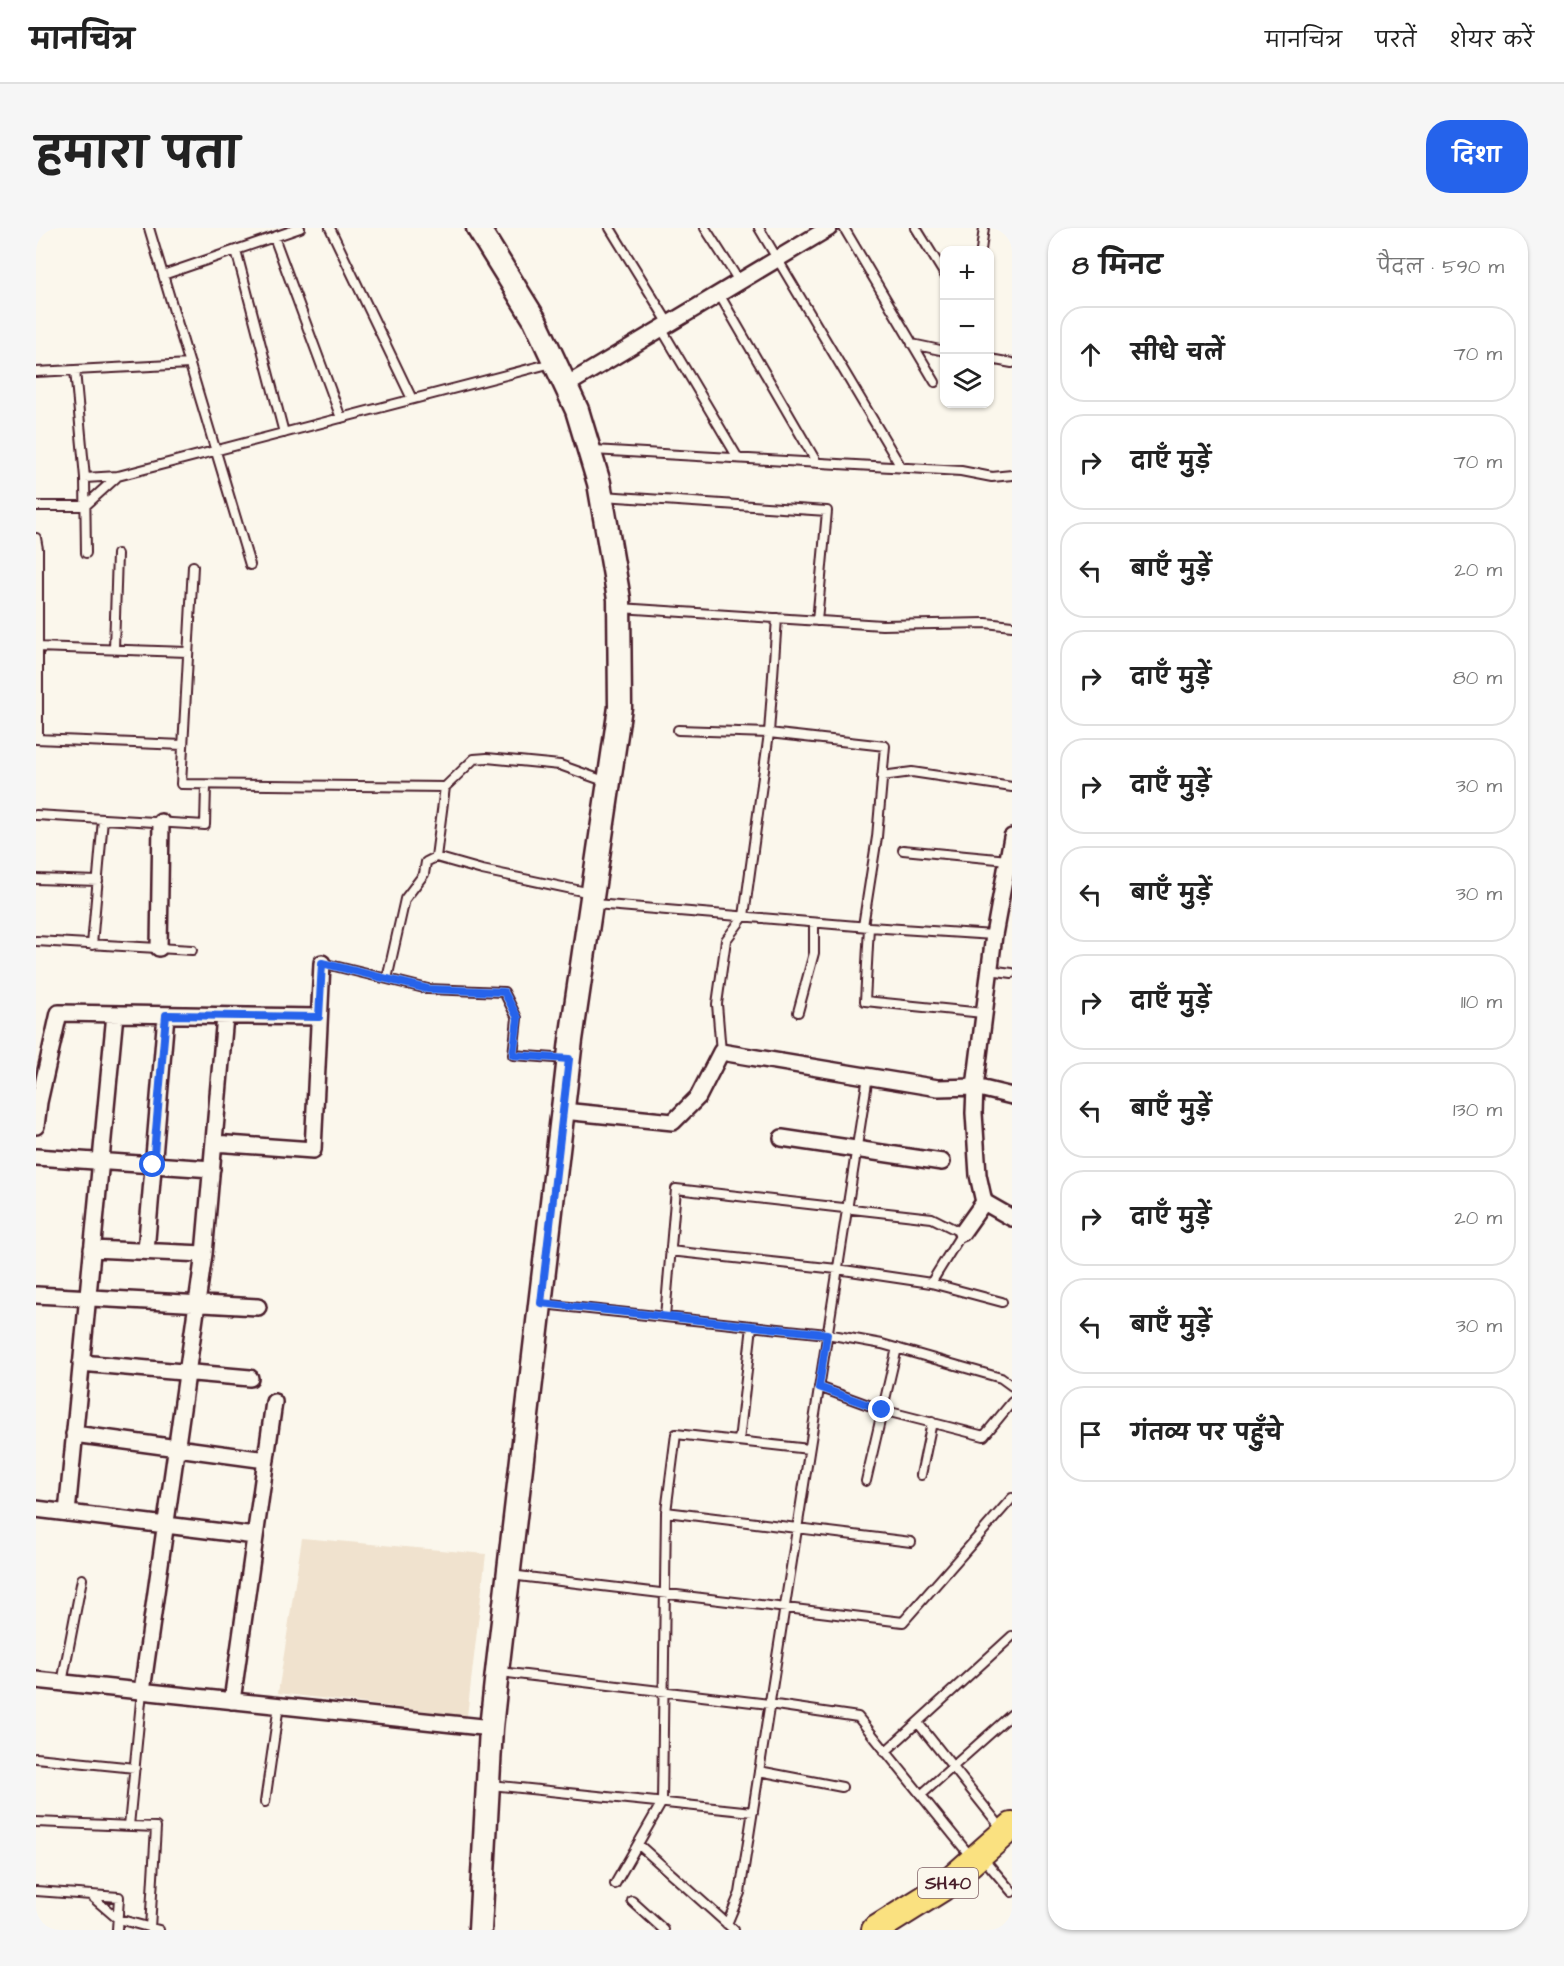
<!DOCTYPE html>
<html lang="hi">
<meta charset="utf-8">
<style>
:root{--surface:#fff;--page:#f6f6f6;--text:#222;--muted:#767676;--line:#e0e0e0;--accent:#2563eb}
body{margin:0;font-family:"Architects Daughter","Playpen Sans Deva",sans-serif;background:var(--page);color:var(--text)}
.controls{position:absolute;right:18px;top:18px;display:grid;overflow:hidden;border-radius:12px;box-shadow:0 2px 4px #0004}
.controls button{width:54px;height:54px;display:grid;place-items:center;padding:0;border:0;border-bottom:2px solid var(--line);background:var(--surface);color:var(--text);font:30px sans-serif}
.stop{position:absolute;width:18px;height:18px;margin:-14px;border:4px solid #2563eb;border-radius:50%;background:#fff}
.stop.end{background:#2563eb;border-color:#fff;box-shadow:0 2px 6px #0008}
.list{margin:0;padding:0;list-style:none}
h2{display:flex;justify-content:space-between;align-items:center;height:78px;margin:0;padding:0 24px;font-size:26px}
h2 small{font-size:20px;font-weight:400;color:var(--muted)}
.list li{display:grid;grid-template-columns:39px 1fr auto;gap:18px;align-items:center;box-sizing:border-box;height:96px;margin:0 12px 12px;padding:0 12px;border:2px solid var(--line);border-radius:24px}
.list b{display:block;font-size:22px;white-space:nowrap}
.list em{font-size:20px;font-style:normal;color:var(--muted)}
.icon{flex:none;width:33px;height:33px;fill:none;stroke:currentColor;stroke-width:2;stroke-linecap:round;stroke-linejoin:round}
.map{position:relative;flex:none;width:976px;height:1702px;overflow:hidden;border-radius:24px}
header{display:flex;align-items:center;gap:36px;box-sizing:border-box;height:84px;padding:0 30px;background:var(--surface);border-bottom:2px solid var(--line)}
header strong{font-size:28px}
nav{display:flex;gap:33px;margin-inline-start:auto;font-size:21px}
.intro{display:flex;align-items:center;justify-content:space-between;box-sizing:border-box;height:144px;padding:0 36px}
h1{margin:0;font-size:42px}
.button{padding:15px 27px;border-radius:24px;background:var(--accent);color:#fff;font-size:21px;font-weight:700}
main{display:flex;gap:36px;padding:0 36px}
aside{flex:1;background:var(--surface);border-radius:24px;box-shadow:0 2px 4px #0004}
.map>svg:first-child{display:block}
.built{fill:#f0e2ce}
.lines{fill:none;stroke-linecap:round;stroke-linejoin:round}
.lane-casing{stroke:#4a1f2b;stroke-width:12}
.street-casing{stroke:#4a1f2b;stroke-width:20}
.secondary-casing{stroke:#4a1f2b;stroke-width:27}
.primary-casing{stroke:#4a1f2b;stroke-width:30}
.lane{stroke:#fbf7ec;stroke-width:8}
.street{stroke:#fbf7ec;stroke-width:15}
.secondary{stroke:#fbf7ec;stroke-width:22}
.primary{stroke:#fae180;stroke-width:26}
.route{stroke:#2563eb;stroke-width:8}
.labels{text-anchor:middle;stroke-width:4.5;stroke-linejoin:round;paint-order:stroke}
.shield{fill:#fbf7ec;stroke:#7f6065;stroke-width:1.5}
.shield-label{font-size:18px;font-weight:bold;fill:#4a1f2b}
</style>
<header>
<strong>मानचित्र</strong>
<nav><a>मानचित्र</a><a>परतें</a><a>शेयर करें</a></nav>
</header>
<div class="intro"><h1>हमारा पता</h1><a class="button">दिशा</a></div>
<main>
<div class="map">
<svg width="976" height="1702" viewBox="0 0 976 1702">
<rect width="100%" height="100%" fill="#fbf7ec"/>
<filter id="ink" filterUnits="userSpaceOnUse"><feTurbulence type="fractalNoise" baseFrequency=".0167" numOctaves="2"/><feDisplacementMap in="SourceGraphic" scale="12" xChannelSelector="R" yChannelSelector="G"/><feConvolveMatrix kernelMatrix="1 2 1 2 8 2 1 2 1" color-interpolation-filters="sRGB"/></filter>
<g filter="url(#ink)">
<!-- built -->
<path class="built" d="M266,1310l184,16 -19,162 -189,-23z"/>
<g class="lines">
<defs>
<path id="lane" d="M113,0l101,337
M294,0l82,171
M574,0l59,96
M669,0l34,53
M723,0l142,239
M808,0l91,154
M880,0l29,47
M238,9l67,181
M200,22l48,183
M945,22l3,-22
M127,47l137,-47
M683,66l98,169
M625,100l77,130
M876,116l33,7
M954,131l22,4
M39,142l10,108 1,75
M0,144l154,-8
M557,222l368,21 31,6 20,-2
M49,250l33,-2 434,-113
M567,268l224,15 -10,110
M0,278h49l33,-30
M0,310l2,11v190
M157,338l-12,218 264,3 29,-28 13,-1 73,7 47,17
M584,380l262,17 104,-2 26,3
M0,419l152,5
M78,421l3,-95
M642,502l91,3 116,13 -8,91 -14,89
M0,511l147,6
M846,548l30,-4 100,15
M409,559l-9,70 46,13 109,23
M0,587l169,10 1,-40
M867,622l105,10
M0,651l62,2
M559,676l274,23 125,8
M833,699l-4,74 118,12
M0,713l156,9
M56,717l11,-126
M286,735l106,26 76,3 13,26 -4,37 55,4
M953,742l23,3
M351,751l18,-80 19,-25 2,-12 10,-5
M762,784l16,-59v-30h5
M685,824l-4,-48 9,-64 18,-24 25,-183 8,-115
M634,1023l167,18 94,14 71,19
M506,1076l285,30 55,10 119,34 11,8
M629,1089l11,-128 256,29 30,15 -31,50
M783,1159l63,23 102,26 28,-34
M703,1213l13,-115
M885,1247l11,-53
M830,1253l31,-133
M630,1284l245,30
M474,1347l393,47 109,-124
M464,1444l269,32 89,13 113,140
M26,1455l20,-104
M882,1495l85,107
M849,1524l127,-116
M0,1530l99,10
M723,1543l83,16
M455,1557l262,27
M885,1567l91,-81
M229,1574l14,-97
M0,1594l120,5 -6,101
M93,1598l13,-135
M602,1616l96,86
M947,1630l29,34
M579,1656l47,-82 4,-290 10,-78 133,15
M0,1663l83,6 -2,33
M54,1667l28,24 41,11
M596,1673l32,29
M691,1696l13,-31 128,-817"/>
<path id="street" d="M529,158l264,-158
M976,609l-18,98 -19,152 -1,26 4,62 6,27 28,16
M123,720l2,-126
M527,883l110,11 25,-25 23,-45 217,36 37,-1 37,9
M0,898l3,-24 20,-89 260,4
M746,910l160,24
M178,915l99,7 9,-187
M0,929l176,12
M926,1005l22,-31
M56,1021l112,5
M110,1023l20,-236
M0,1067l222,12
M45,1135l169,15
M38,1206l192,26
M0,1281l219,27
M31,1285l48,-499
M0,1452l455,48
M106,1463l62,-437 21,-238
M196,1473l42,-299"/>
<path id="secondary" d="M442,0l57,92 42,90 22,73 20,116 1,108 -49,333 -74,632 -6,56 -11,202"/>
<path id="primary" d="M839,1702l67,-42 70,-62"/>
</defs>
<!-- lane casing -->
<use href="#lane" class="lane-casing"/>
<!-- street casing -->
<use href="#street" class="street-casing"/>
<!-- secondary casing -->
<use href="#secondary" class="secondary-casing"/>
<!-- primary casing -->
<use href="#primary" class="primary-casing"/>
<!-- lane -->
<use href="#lane" class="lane"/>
<!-- street -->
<use href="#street" class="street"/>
<!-- secondary -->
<use href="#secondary" class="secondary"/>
<!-- primary -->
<use href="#primary" class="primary"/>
</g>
</g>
<g class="lines" filter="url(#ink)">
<!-- route -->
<path class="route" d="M117,937l13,-150 153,2 3,-54 106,26 76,3 14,26 -5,37 56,4 -28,244 286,31 -8,53 63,23"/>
</g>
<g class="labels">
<!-- shield labels -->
<rect class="shield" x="882" y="1640" width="60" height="30" rx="4.5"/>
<g class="shield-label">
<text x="912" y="1661">SH40</text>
</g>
</g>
</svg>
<div class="controls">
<button>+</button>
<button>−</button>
<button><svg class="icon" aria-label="layers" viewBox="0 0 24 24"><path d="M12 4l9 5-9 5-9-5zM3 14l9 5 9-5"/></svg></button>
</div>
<div class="stop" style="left:117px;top:937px"></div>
<div class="stop end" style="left:846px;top:1182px"></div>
</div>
<aside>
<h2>8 मिनट<small>पैदल · 590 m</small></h2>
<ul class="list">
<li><svg class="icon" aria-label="ahead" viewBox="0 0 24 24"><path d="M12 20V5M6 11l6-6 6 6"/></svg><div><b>सीधे चलें</b></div><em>70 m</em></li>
<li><svg class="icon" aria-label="right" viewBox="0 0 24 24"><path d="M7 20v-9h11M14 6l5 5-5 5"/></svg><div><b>दाएँ मुड़ें</b></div><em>70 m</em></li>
<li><svg class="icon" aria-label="left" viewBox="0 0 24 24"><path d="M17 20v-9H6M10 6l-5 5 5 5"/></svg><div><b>बाएँ मुड़ें</b></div><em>20 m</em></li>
<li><svg class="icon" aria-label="right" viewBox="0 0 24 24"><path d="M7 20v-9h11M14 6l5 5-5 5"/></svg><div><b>दाएँ मुड़ें</b></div><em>80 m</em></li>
<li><svg class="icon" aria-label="right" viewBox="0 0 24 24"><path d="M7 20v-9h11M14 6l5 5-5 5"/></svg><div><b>दाएँ मुड़ें</b></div><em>30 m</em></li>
<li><svg class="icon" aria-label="left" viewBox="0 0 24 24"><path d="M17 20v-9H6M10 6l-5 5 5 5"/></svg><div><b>बाएँ मुड़ें</b></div><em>30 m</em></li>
<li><svg class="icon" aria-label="right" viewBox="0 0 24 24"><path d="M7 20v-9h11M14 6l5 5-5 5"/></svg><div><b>दाएँ मुड़ें</b></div><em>110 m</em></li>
<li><svg class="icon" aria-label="left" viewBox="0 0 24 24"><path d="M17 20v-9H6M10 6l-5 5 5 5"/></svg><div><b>बाएँ मुड़ें</b></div><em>130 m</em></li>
<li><svg class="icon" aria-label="right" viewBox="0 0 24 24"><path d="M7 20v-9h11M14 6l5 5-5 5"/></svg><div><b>दाएँ मुड़ें</b></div><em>20 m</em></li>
<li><svg class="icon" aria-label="left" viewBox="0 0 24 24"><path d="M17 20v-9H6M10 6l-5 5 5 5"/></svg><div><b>बाएँ मुड़ें</b></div><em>30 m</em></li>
<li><svg class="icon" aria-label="arrive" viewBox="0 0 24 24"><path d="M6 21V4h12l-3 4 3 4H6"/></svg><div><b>गंतव्य पर पहुँचे</b></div></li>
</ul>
</aside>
</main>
